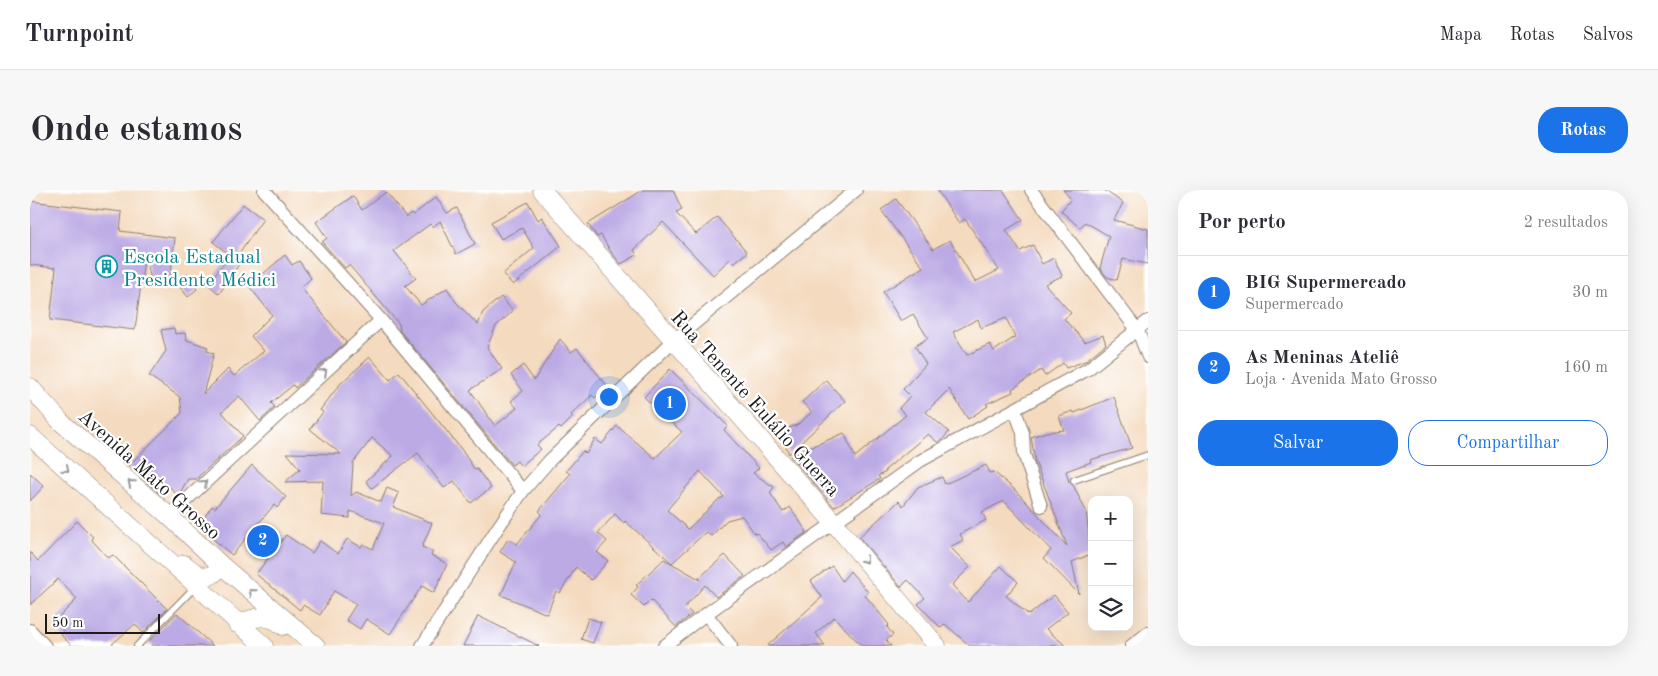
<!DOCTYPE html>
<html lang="pt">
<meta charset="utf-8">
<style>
:root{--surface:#fff;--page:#f7f7f7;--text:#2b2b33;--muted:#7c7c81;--line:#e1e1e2;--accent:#1a73e8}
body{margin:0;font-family:"Old Standard TT",serif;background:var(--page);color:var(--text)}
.controls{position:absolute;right:15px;bottom:15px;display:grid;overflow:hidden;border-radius:10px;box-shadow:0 5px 20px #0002}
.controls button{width:45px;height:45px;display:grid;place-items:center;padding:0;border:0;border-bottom:1px solid var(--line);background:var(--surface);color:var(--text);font:25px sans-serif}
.scale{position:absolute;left:15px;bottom:12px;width:115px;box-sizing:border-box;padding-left:5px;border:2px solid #1c1c1c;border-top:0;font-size:14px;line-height:18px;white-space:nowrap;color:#1c1c1c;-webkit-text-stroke:4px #fff;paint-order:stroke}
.you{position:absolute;left:578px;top:206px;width:18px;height:18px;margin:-12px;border:4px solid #fff;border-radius:50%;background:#1a73e8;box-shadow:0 0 0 8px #1a73e833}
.badge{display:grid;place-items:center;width:32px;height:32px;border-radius:50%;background:var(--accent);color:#fff;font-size:16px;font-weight:700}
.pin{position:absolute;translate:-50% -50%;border:2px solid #fff;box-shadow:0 1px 5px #0006}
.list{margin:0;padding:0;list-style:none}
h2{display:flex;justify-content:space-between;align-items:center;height:65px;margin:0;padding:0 20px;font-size:21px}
h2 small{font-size:16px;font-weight:400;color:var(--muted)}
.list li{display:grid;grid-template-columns:32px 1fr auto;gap:15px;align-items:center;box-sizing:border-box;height:75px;padding:0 20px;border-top:1px solid var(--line)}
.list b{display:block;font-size:19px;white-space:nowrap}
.list p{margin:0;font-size:16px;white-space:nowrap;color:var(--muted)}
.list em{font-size:16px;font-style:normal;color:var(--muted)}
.actions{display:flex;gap:10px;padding:15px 20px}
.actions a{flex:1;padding:11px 0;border:1px solid var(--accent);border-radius:20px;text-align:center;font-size:18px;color:var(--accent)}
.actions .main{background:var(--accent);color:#fff}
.icon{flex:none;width:28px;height:28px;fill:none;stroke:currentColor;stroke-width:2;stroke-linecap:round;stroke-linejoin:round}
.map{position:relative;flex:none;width:1118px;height:456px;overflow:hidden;border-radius:20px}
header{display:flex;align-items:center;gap:30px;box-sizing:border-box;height:70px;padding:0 25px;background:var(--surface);border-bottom:1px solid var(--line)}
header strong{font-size:24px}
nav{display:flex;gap:28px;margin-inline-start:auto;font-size:18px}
.intro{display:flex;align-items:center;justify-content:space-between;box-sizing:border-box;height:120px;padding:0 30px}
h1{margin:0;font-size:35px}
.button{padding:12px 22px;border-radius:20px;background:var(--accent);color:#fff;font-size:18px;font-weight:700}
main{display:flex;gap:30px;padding:0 30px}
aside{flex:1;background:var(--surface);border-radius:20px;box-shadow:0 5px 20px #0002}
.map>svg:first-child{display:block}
.building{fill:#bcaae5;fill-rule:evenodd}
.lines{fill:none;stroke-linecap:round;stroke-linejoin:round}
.lane-casing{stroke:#887b6d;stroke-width:8}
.street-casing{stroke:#887b6d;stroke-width:14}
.secondary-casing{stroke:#887b6d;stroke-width:19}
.lane{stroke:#fff;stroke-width:6}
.street{stroke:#fff;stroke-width:12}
.secondary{stroke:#fff;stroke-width:18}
.oneway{stroke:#999}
.labels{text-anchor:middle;stroke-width:4.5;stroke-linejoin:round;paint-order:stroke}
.culture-label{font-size:20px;fill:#0d838f;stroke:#fff;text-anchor:start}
.street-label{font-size:20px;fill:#1c1c1c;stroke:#fff}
</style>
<header>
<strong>Turnpoint</strong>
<nav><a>Mapa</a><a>Rotas</a><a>Salvos</a></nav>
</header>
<div class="intro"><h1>Onde estamos</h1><a class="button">Rotas</a></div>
<main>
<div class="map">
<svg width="1118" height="456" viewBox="0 0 1118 456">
<rect width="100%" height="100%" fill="#fff"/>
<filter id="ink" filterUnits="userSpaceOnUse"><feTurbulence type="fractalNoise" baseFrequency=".02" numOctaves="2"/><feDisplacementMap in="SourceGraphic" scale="10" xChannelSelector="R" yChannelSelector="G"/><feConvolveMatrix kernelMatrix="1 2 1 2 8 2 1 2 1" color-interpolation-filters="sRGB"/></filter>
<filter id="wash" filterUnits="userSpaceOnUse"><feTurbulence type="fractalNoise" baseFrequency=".0096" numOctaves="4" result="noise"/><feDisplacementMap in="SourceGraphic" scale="20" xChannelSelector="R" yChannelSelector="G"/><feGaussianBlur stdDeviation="1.12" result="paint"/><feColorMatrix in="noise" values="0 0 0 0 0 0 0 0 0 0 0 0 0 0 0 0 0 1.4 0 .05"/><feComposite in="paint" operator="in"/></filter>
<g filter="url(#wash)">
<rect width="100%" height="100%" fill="#f4dabe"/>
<g id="blocks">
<!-- building -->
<path class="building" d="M613,0h30l9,20 -6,3 20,21 21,-17 30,35 -13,11 -4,-4 -17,16 -50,-53 -29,28 3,5 -16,9 -10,-12 -10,-17 -4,2 -9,-13z
M907,0h66l20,30 -17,10 14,21 13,-6 9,19 12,-6 8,18 -17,8 26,29 -7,6 21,23 18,-7 3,9 -21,17 -19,7 -3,-5 -18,13 -4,-6 -29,19 1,3 -27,12 2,2 -20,13 -19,-30 -23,23 23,20 -6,7 -6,3 -9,-8 -43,36 1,2 -8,4 2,3 -46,28 -44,-51 54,-23 11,24 51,-42 -7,-7 11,-12 -7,-7 23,-25 -11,-18 13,-8 -15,-24 -12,7 -18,-29 40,-25 -42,-57 15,-11 37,50 17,-9 25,42 24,-12 -34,-51 -6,4zM976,128l9,19 -21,14 -4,-7 -23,11 -14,-23 25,-13 3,9z
M1033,0h41l19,13 -9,17 34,9v35l-25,-5 -6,21 -10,-3 -7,-9 9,-32 -24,-14 -5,6 -19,-17 10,-12z
M356,2l20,25 5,-4 2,2 23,-18 11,16 10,-5 18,36 -19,10 -16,-33 -7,6 -3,-3 -36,27 22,27 -11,8 16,19 26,-17 9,14 22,23 5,-13 18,-15 12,14 -17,15 -9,21 15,22 -32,21 25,36 22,-18 -6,-7 12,-10 -12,-16 12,-10 11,15 26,-41 11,13 6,-4 31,39 -13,11 -3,-3 -21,20 2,2 -12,12 -2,-2 -22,18 4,4 -20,17 -4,-5 -5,4 -112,-134 -1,-7 -50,-59 -4,3 -23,-26 5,-4 -11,-16 37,-26 9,14z
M0,11l92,11 -2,19 55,7 -5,45 -19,-2 -6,-29 -10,78 -85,-10 6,-52 -26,-3z
M498,12l10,18 4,-3 19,29 -48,39 -10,-11 31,-26 -12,-20 -21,11 -10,-17z
M213,14l20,15 -24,35 5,3 -25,37 -11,-10 22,-29 -17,-13z
M255,65l7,10 7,-4 12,17 -9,9 1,3 43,52 -51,46 -2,-3 -22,18 4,4 -15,14 -21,-25 -17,16 21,24 -47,43h-8l-10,17 -8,-9 -9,8 -33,-29 54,-53 -2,-16 -31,-21 17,-25 -5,-21 13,-2 1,6 10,-1 2,7 21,7 -1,4 7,2 -11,41 25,-25 6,7 30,-25 -13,-15 21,-21 -23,-29z
M157,85l10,14 -9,8 -9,-11z
M340,167l20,23 9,-8 62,77 14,21 2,-1 14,19 -20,15 -17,-22 -10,7 -26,-35 -46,35 -6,-7 27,-25 -21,-18 -19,25 -2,33 5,-4 25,10 6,-14 12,5 -6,14 39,16 -10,24 11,5 -2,3 16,9 -13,29 -12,-7 -32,48 -24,-15 -6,10 -14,-9 10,-16 -22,-13 -14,24 -17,-10 -3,5 -44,-36 30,-39 26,18 8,-12 18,13 9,-15 14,8 2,-3 10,5 11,-26 -34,-12v7l-29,-3 2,-34 -38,1 15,-13 -13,-16 54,1 -31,-25 13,-17 -3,-2 21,-27z
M640,179l58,57 -4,4 35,38 -6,5 21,14 -4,6 13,19 7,-5 17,25 -21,15 -3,-5 -12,8 -14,-17 -2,1 -13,-18 -15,4 -16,16 -5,-4 -34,31 -47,-42 -1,2 -9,-9 -17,19 9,8 -10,11 11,9 -17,19 -15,-13 -16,26 -4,-2 -9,23 -46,-19 15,-33 -16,-10 8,-13 9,5 25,-30 -3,-3 31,-37 -4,-3 17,-20 3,3 9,-15 7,5 15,-18 38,32 27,-26 -38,-35zM670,281l24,26 -5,2 -31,30 -21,-19z
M796,190l19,21 -56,53 -9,-23 17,-6 15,-13 -10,-10z
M1084,207l18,51 -42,12 1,2 -25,9 3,11 4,3 13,26 5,43 -19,8 7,32 -35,-36 7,-8 -47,-49 -22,11 4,8 -26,14 3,6 -13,7 20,20 -18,18 16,17 33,-36 17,16 -12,14 23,19 25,-20 14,17 -22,17 20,17h-96l-25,-22 -4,4 -23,-24 7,-6 -17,-18 -7,7 -42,-50 40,-36 4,5 15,-19 24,-10 3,7 41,-19 4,8 4,-1 21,18 52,56 -32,-85 -4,-24 15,-5 18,-2 -5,-14 14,-5 1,2z
M222,275l34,32 -9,11 -3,-3 -42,50 -34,-29 14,-20 3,2z
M0,283l14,13 -14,15z
M47,331l16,16 -2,2 17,19 5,-3 54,54 -24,24 -8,-9 -25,22h-38l-11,-11 3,-3 -9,-11 22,-22 -19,-20 -28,26v-53l8,9z
M695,365l20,21 -29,21 -11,-12 -20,22 7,7 -16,13 -25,-27 -7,7 -13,-12 7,-8 -2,-2 28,-26 37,21 -2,-2z
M802,376l10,15 8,-10 18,21 -3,3 24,30 -2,2 6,8 -7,5 5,6h-29l-28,-29 -18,16 9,13h-58l55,-49 -11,-16z
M147,423l36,33h-59l-5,-5z
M448,426l61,30h-76z
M558,428l13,4 -8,21 -12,-4z"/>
</g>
</g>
<g filter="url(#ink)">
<use href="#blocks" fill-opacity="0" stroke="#887b6d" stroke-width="1"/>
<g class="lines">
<defs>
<path id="lane" d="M1044,290l74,-25
M107,456l59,-60"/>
<path id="street" d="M234,0l117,130 142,171
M1001,0l107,141 10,26
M985,220l8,23 1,21 17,52
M139,326l212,-196
M676,424l25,32
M0,440l15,16
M392,456l75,-117 26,-38 27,-31 123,-119 183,-151
M634,456l42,-32 214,-153 168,-92 60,-48
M1101,456l17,-13"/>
<path id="secondary" d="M512,0l292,333 103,123
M0,197l31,35 108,94 52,49 95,81
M0,246l234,210
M154,374c14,11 24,21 37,1
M207,434c17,-7 32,-11 46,2"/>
</defs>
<!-- lane casing -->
<use href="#lane" class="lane-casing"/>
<!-- street casing -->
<use href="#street" class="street-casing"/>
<!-- secondary casing -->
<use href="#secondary" class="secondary-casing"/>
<!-- lane -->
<use href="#lane" class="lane"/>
<!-- street -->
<use href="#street" class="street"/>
<!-- secondary -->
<use href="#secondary" class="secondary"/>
</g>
<!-- one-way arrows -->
<defs><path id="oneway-chevron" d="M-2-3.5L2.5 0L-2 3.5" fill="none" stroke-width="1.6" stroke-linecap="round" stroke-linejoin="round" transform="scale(1.25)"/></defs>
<g class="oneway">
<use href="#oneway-chevron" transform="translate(294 182) rotate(-43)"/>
<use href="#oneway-chevron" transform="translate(36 279) rotate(41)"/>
<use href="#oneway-chevron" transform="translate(101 293) rotate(-139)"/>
<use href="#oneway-chevron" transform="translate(174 293) rotate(-43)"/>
<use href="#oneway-chevron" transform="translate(835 370) rotate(51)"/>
<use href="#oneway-chevron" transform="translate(222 402) rotate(-140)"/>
</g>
</g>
<!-- icons -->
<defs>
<symbol id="building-ring" viewBox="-11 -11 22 22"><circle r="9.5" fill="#fff" stroke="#0f9aa8" stroke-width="1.5"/><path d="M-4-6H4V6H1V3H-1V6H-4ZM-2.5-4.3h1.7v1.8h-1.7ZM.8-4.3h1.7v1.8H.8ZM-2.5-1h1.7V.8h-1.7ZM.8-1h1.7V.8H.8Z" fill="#0f9aa8"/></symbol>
</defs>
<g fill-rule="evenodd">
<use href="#building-ring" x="64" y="64" width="25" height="25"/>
</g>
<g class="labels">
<!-- culture labels -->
<g class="culture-label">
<text x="93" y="73">Escola Estadual<tspan x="93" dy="23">Presidente Médici</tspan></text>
</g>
<!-- street labels -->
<g class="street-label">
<text transform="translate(726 213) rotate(48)" y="7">Rua Tenente Eulálio Guerra</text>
<text transform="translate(120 284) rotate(42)" y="7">Avenida Mato Grosso</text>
</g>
</g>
</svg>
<div class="controls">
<button>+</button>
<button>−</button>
<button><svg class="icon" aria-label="layers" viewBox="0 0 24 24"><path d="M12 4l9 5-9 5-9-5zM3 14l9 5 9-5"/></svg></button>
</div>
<div class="scale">50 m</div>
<div class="you"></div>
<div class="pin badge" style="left:640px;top:214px">1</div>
<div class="pin badge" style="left:233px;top:351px">2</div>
</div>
<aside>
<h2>Por perto<small>2 resultados</small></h2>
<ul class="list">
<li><span class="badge">1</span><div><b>BIG Supermercado</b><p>Supermercado</p></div><em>30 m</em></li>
<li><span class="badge">2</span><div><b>As Meninas Ateliê</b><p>Loja · Avenida Mato Grosso</p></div><em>160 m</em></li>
</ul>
<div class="actions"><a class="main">Salvar</a><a>Compartilhar</a></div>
</aside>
</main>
